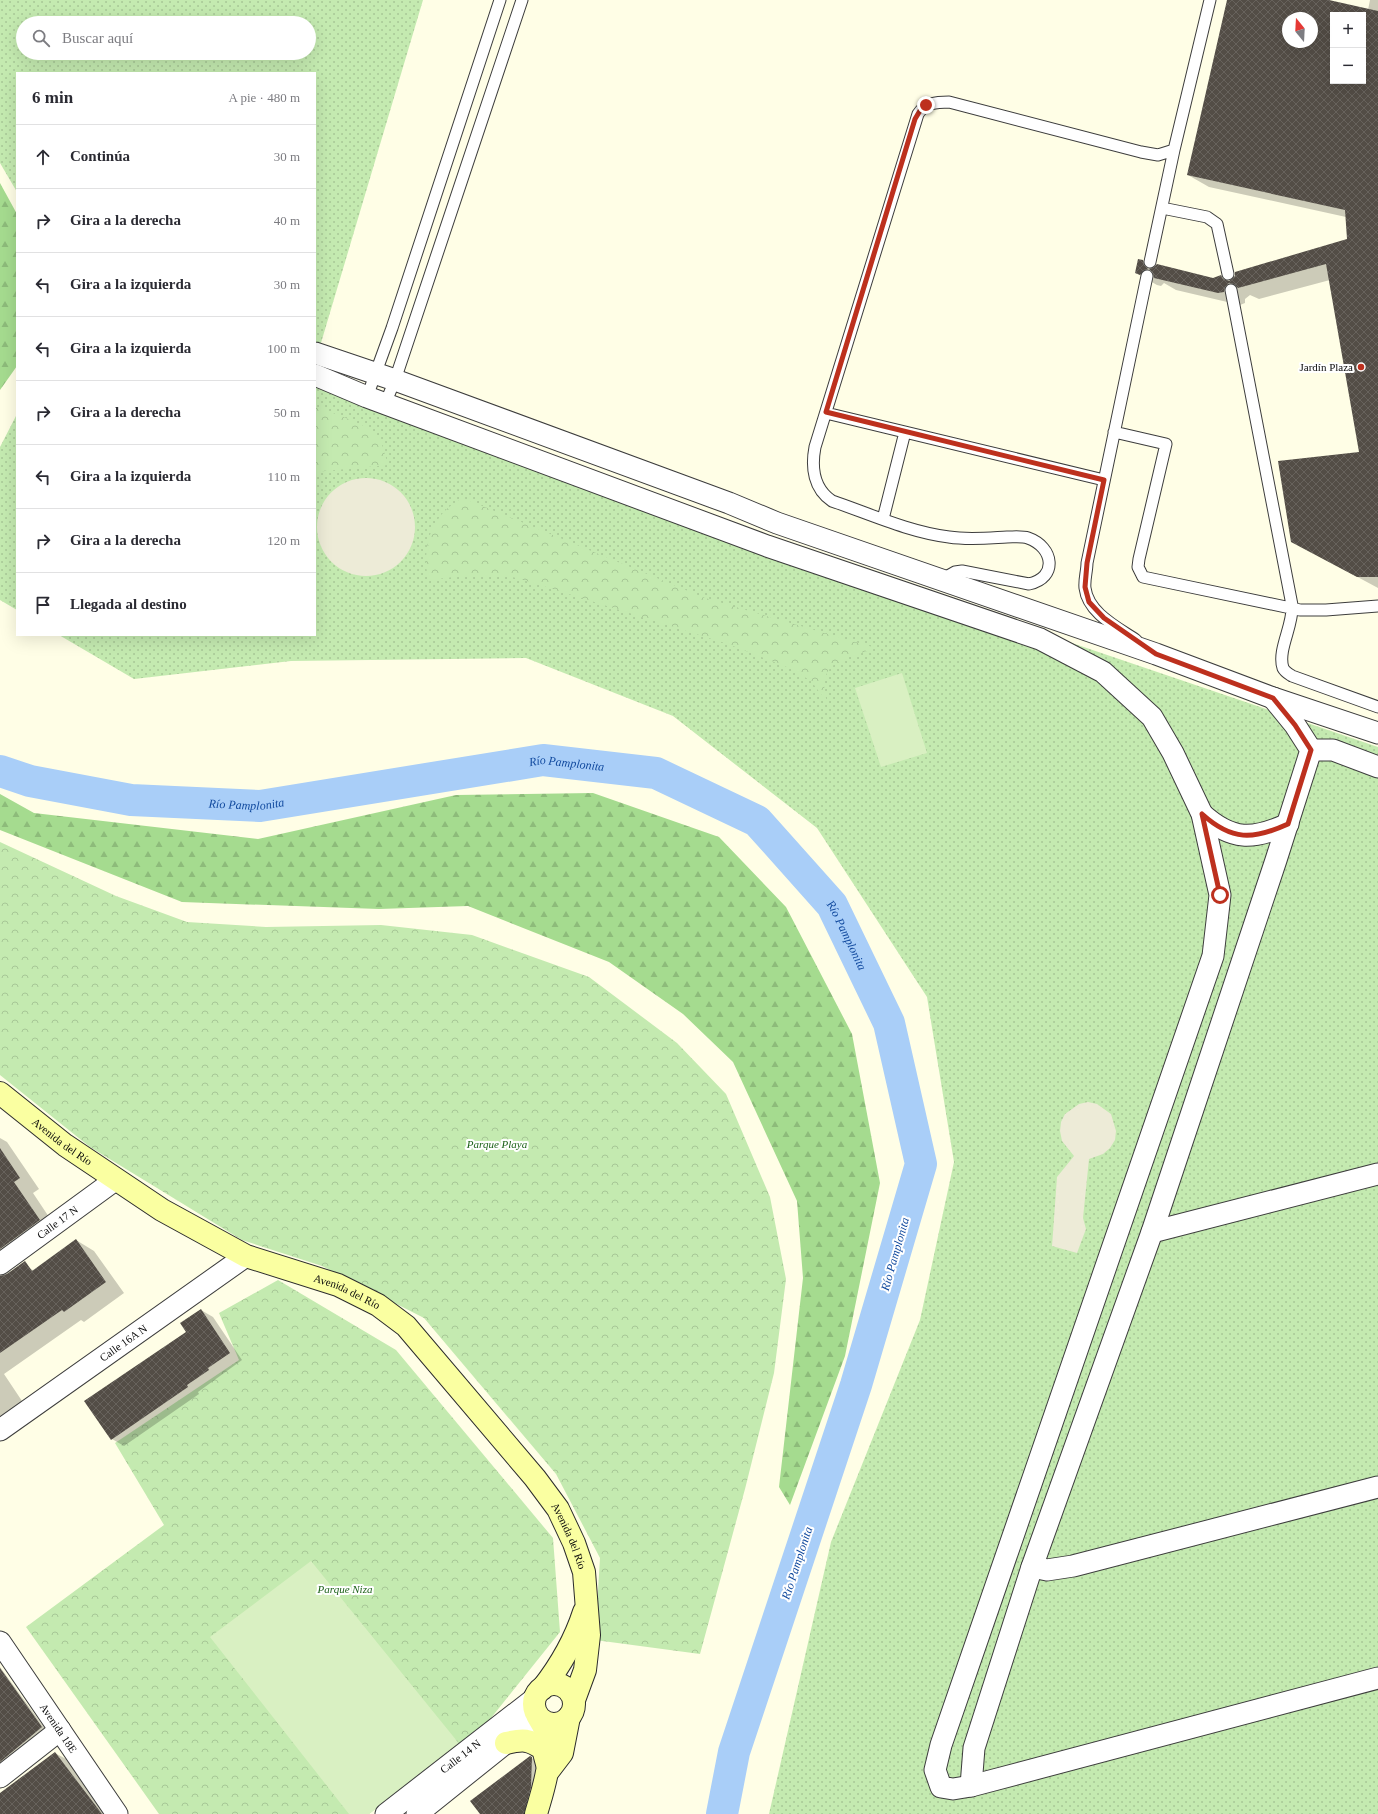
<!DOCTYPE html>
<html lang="es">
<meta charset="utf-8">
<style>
:root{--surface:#fff;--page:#f2f2f3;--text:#2b2b33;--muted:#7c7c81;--line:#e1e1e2}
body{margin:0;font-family:Georgia,serif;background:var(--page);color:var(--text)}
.controls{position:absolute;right:12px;top:12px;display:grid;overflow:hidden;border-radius:0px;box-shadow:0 4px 16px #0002}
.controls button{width:36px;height:36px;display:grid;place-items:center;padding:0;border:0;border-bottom:1px solid var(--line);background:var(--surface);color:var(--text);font:20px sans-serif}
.compass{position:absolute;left:1282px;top:12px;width:36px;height:36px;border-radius:50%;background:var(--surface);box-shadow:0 4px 16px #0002;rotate:342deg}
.stop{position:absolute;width:12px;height:12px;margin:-9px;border:3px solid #bd301e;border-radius:50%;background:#fff}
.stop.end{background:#bd301e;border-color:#fff;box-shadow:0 1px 4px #0008}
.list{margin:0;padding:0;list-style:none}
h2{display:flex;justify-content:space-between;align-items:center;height:52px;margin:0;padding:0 16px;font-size:17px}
h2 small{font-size:13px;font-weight:400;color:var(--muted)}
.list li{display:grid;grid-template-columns:26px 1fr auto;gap:12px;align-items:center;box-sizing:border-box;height:64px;padding:0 16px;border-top:1px solid var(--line)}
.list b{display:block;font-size:15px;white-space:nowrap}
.list em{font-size:13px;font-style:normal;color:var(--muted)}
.icon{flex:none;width:22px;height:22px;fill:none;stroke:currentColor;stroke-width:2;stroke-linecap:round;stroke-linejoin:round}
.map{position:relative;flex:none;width:1378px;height:1814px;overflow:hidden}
.search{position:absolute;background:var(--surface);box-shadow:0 4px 16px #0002;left:16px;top:16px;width:300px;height:44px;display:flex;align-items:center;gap:10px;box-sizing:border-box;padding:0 14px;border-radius:22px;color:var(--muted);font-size:15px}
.panel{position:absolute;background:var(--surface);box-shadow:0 4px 16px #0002;left:16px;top:72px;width:300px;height:564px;border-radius:0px}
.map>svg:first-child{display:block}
.grass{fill:url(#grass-dots);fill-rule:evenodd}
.forest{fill:url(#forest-firs)}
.park{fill:url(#park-crowns)}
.pitch{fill:#d9f0c2}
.plaza{fill:#edebd7}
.shadow{fill:#0003;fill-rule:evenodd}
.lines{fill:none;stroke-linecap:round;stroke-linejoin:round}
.river{stroke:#a9cef8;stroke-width:32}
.building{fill:url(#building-cross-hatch);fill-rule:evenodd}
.lane-casing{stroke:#3d3d3d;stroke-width:13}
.street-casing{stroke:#3d3d3d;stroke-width:23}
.secondary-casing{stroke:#2c2c2c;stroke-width:24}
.lane{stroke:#fff;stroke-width:11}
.street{stroke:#fff;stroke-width:21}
.secondary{stroke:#faffa1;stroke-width:22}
.route{stroke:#bd301e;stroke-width:5}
.poi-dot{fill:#bd301e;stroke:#fff;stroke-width:1.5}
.labels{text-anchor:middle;stroke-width:4;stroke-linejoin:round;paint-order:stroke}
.poi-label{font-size:11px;fill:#0a0a0a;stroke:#fff;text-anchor:end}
.street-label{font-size:11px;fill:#0a0a0a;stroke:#fff}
.park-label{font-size:11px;font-style:italic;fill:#1d6219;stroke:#fff}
.water-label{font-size:12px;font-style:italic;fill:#10499e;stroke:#fff}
</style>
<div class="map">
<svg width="1378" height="1814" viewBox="0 0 1378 1814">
<defs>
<pattern id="grass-dots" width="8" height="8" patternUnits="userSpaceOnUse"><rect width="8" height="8" fill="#c4eab0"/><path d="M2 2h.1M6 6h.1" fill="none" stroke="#a7c796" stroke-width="1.8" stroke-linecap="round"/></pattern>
<pattern id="forest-firs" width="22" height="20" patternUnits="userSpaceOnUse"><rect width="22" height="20" fill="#a5db8f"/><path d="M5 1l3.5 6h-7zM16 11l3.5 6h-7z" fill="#8dbb7a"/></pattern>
<pattern id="park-crowns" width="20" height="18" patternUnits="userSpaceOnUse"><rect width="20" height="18" fill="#c4eab0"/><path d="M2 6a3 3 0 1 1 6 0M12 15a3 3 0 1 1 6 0" fill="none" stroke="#a7c796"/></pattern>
<pattern id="building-cross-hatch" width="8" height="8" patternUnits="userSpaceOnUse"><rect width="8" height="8" fill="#534d46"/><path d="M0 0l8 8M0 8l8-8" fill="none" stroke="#67625c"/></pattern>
</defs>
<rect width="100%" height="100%" fill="#fffee6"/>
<!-- grass -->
<path class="grass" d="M0,0h423l-108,363v-290h-298v119l-17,-29zM23,23h286v30h-286z
M315,386l1063,361v1067h-609l62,-272 89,-222 34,-158 -27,-165 -110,-169 -144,-112 -147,-58 -235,3 -157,18 -75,-44h256z
M17,414v196l-17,-10v-153z"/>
<!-- forest -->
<path class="forest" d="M0,183l17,31v152l-17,24z
M593,793l126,44 67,70 66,127 28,149 -35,173 -55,149 -11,-18 24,-209 -6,-77 -64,-139 -50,-48 -74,-52 -141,-56 -89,3 -197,-7 -182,-72v-36l34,19 224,26 198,-44z"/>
<!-- park -->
<path class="park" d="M315,406c12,5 56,20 62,29 6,9 8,20 11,30l-73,7z
M463,498l242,100 171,50c-31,11 -61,13 -49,54l-16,-21 -19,-12 -64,-25 -191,-60 -28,-8 -38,-1 -43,5c-6,-35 2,-65 35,-82z
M0,842l116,54 71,26 79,5 115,-2 91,10 117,42 88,66 49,51 44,103 16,82 -12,94 -29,116 -45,165 -105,-14 5,-82 -44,-84 -132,-156 -102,-52 -80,-26 -152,-93 -90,-72z
M278,1280l118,70 157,188 7,94 -73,91 -118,91h-210l-133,-187 138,-102 -49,-82 124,-83 -20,-47z"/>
<!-- pitch -->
<path class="pitch" d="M902,673l25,80 -46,14 -26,-79z
M311,1561l150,185 -92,68h-20l-139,-177z"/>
<!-- plaza -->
<path class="plaza" d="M317 527a49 49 0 1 1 98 0a49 49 0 1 1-98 0Z
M1088,1102l9,2 14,10 5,17 -1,9 -5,8 -7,6 -14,5 -6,59 3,11 -9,24 -25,-7 5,-69 17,-21 -12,-15 -2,-10 1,-9 4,-8 14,-10z"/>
<!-- shadow -->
<path class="shadow" d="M1228,0h96l44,10 2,-10h8v588l-65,-35 47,-100 -30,-173 -71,19 -9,-4 -5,4v4l-5,2 -64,-15 -12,-7 -3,3 -4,-1 -21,-12 7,-12 12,7 58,11 8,-2 9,5 118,-42 -2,-23 -137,-30 -21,-12zM1333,15h30v66h-30zM1288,18h24v24h-24z
M0,1138l7,4 32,47 -6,4 26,39 -46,34 -4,7 -9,6z
M76,1240l18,11 30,42 -40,29 -3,-2 -77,54 28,42 -32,25v-154l28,-20 6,4z
M201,1310l12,7 29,43 -44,32 1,2 -75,52 -12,-7z
M0,1667l46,63 -46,38z
M55,1753l11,6 40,55h-106v-19z
M530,1757l17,10 -6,47h-60z"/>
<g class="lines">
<!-- river -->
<path class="river" id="s1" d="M0,771l30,10 101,19 129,6 283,-46 113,13 101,48 75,84 57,118 32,141 -65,221 -122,367 -12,62"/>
</g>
<!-- building -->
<path class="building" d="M1227,0h102l49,11v566h-21l-66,-35 -13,-81 81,-9 -33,-188 -88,24 -4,-4 -5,-1 -4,4 -1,5 -6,1 -64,-15 -1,-5 -4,-4 -5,1 -4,5 -5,-2 3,-14 5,1 1,5 4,4 5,-1 4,-4 56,14 8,-3 2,4 6,2 6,-5v-4l112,-33 -2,-29 -158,-35zM1333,15h30v66h-30zM1288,18h24v24h-24z
M0,1148l20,30 -6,4 26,38 -40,29z
M76,1239l30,43 -42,30 -2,-2 -62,43v-77l7,-2 18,-13 7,10z
M201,1309l29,44 -22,15 1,2 -22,15 1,2 -77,53 -27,-39 102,-69 -6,-9z
M0,1668l42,59 -42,35z
M55,1752l47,62h-102v-21z
M530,1756l2,1 -1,30 -7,27h-44l-10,-13z"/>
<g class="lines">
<defs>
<path id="lane" d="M1162,208l45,9 10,7 11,50
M1150,262l24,-112 36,-150
M1231,290l61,315c2,19 -15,45 -9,63 2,4 6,6 9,8l86,31
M367,397l25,-69 108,-328
M385,404l10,-24 127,-380
M826,413l278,67
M1114,432l52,12 -27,115 -1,8 5,10 157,33h26l52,-4
M883,519l22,-87
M941,580l14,-8 7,-1 67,13c29,-6 25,-37 -1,-46 -6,-2 -14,-1 -21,-1 -19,1 -39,3 -58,0 -40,-5 -79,-23 -117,-36 -18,-12 -21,-33 -17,-54l103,-333c7,-11 18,-12 31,-12l192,50 17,3 16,-5
M1136,640c-19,-13 -48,-27 -51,-52 -1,-8 2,-17 2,-25l60,-287"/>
<g id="street">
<path d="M315,353l80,27 334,123 48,20 379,131 117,44 105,35"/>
<path d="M315,375l52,22 400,149 273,93 63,33 49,45 21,36 29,61 18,81 -7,61 -272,789 -6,25 6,17 12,2 18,-3 407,-108"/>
<path d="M1311,750h22l45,17"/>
<path d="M1202,814c30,27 51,26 86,10"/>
<path d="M1152,1232l226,-58"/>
<path id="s2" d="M0,1264l115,-84"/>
<path id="s3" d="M0,1430l246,-174"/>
<path d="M1032,1567l15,3 26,-4 305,-79"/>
<path id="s4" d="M0,1642l117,172"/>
<path d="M0,1777l60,-47"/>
<path d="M971,1786l3,-38 58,-181 120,-335 124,-372 35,-110 -16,-25 -22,-27"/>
<path id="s5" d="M386,1814l148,-115"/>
<path d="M417,1814l121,-97"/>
</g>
<g id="secondary">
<path id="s6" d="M0,1093l65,52 97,65 84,46 92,29 40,20 28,21 129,152 23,31 16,34 10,29 5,63 -4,35 -11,30"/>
<circle cx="554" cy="1704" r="20"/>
<path d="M542,1689c18,-23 33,-49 42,-77"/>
<path d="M506,1743c17,-4 23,-4 37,6l4,15"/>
<path d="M549,1770l13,-17 7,-36"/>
<path d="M536,1814c9,-32 23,-67 2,-97"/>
</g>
</defs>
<!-- lane casing -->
<use href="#lane" class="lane-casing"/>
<!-- street casing -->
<use href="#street" class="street-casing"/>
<!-- secondary casing -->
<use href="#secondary" class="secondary-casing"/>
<!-- lane -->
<use href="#lane" class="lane"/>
<!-- street -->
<use href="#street" class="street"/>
<!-- secondary -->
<use href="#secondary" class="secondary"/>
</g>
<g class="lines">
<!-- route -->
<path class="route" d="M926,105l-5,4 -6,10 -89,293 278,68 -17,83 -2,24 4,15 15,16 52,36 117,44 22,27 16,25 -23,74c-35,16 -56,17 -86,-10l18,81"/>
</g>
<!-- markers -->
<circle class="poi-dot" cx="1361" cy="367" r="4"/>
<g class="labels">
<!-- poi labels -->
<g class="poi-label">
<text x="1353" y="371">Jardín Plaza</text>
</g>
<!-- street labels -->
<g class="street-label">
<text dy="4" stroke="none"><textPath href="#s6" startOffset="79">Avenida del Río</textPath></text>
<text dy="4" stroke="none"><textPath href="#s2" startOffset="71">Calle 17 N</textPath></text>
<text dy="4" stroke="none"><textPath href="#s6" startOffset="403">Avenida del Río</textPath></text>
<text dy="4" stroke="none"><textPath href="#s3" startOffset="151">Calle 16A N</textPath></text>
<text dy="4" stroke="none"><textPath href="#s6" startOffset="739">Avenida del Río</textPath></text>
<text dy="4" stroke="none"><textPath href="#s4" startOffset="104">Avenida 18E</textPath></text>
<text dy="4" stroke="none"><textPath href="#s5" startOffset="94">Calle 14 N</textPath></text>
</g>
<!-- park labels -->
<g class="park-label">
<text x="497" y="1148">Parque Playa</text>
<text x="345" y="1593">Parque Niza</text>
</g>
<!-- water labels -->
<g class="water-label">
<text dy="4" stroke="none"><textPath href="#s1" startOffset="574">Río Pamplonita</textPath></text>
<text dy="4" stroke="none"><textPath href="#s1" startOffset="250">Río Pamplonita</textPath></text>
<text dy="4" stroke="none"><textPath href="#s1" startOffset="922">Río Pamplonita</textPath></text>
<text transform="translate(895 1254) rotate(-74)" y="4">Río Pamplonita</text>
<text transform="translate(797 1563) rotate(-72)" y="4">Río Pamplonita</text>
</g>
</g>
</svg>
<div class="controls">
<button>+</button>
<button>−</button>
</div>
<svg class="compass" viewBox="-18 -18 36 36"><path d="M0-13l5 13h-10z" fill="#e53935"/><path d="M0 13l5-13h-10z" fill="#7c7c81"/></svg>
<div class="stop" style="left:1220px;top:895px"></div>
<div class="stop end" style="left:926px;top:105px"></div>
<div class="search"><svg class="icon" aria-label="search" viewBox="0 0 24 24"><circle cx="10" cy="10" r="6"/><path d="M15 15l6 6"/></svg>Buscar aquí</div>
<section class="panel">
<h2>6 min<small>A pie · 480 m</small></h2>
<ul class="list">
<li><svg class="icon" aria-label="ahead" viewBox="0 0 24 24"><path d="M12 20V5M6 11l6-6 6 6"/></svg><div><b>Continúa</b></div><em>30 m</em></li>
<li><svg class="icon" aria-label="right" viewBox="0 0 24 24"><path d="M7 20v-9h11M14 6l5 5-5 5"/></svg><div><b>Gira a la derecha</b></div><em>40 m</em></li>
<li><svg class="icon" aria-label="left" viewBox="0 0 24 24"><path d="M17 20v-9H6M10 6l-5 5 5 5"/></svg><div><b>Gira a la izquierda</b></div><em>30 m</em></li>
<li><svg class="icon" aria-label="left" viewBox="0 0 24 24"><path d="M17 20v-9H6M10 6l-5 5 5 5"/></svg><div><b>Gira a la izquierda</b></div><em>100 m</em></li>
<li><svg class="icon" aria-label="right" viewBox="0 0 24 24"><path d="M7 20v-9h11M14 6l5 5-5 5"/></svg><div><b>Gira a la derecha</b></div><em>50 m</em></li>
<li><svg class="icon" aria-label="left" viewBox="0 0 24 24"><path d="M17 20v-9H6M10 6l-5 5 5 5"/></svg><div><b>Gira a la izquierda</b></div><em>110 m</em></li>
<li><svg class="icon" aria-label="right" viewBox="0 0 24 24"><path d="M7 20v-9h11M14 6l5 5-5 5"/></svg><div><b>Gira a la derecha</b></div><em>120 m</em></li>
<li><svg class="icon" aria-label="arrive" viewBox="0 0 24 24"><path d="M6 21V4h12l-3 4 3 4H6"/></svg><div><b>Llegada al destino</b></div></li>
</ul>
</section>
</div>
